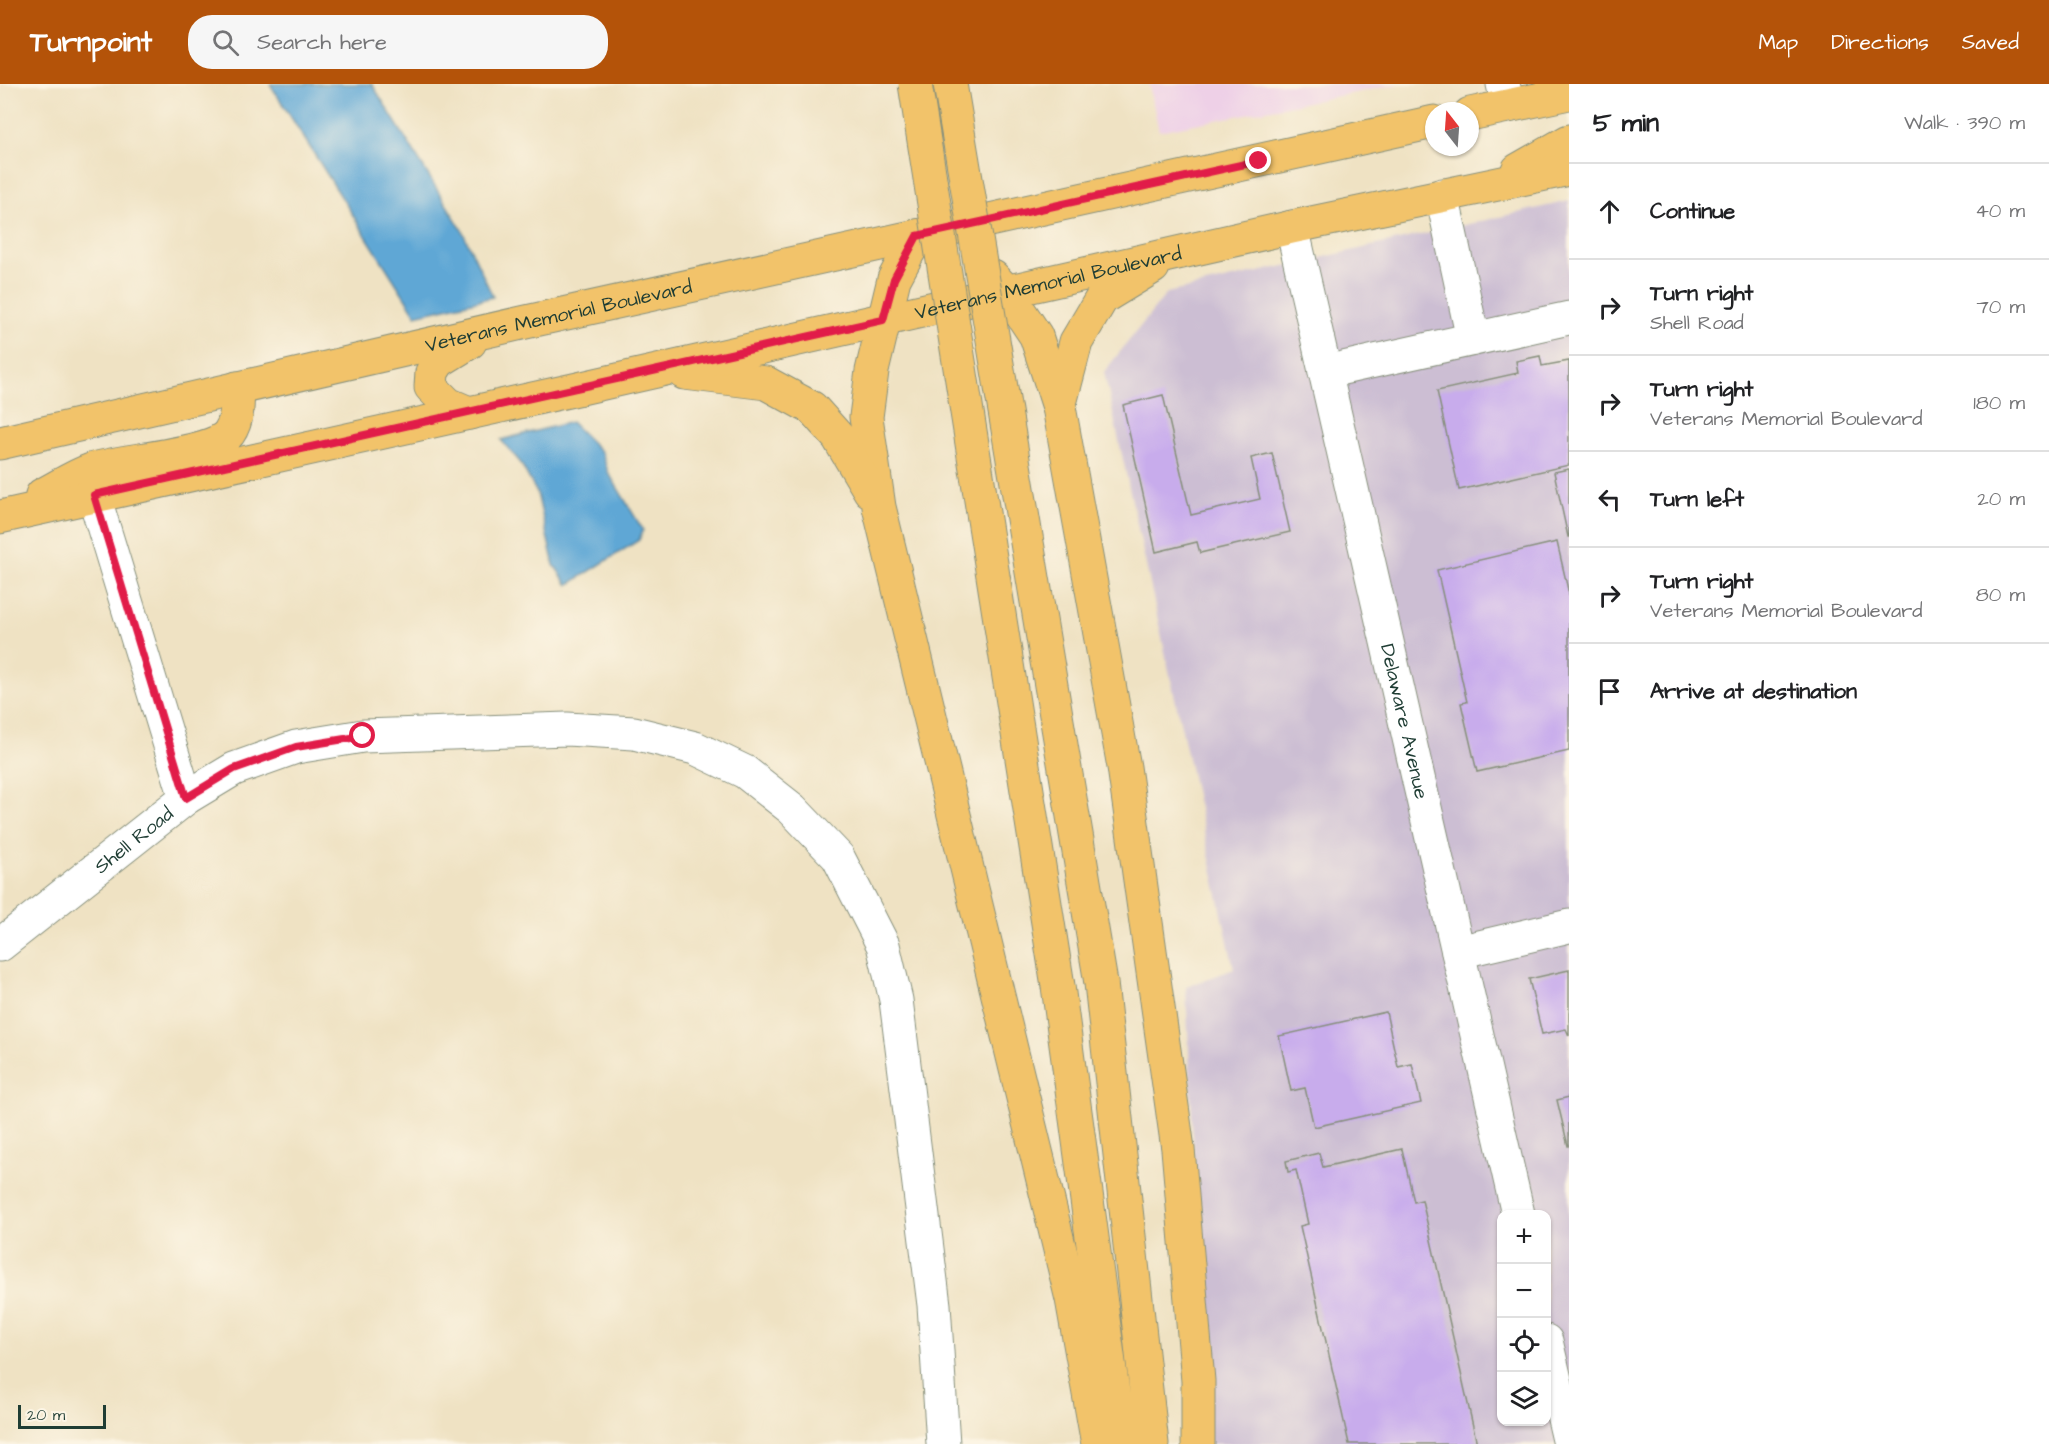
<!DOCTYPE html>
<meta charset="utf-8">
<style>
:root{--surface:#fff;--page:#f6f6f6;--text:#202124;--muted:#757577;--line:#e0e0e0;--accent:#b45309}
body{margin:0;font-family:"Architects Daughter",sans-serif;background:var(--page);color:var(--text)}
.controls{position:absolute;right:18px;bottom:18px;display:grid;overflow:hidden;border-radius:12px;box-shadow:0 2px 4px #0004}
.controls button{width:54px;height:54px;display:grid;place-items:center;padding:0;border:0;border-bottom:2px solid var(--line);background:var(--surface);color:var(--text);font:30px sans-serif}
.compass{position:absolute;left:1425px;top:18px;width:54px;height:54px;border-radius:50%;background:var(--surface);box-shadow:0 2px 4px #0004;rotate:343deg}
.scale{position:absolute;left:18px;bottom:15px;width:88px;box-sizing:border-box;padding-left:6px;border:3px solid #1f3d34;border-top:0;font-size:16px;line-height:21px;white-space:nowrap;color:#1f3d34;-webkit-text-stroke:4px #fcf5e5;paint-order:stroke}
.stop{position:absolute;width:18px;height:18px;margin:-14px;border:4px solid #e11d48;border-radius:50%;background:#fff}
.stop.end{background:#e11d48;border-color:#fff;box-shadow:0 2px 6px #0008}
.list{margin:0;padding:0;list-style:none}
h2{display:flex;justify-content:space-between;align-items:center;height:78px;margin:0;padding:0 24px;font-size:26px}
h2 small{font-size:20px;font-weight:400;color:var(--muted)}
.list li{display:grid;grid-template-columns:39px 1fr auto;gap:18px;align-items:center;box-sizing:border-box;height:96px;padding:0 24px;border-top:2px solid var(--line)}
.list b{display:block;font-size:22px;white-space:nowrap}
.list p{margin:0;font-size:20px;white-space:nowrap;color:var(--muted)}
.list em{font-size:20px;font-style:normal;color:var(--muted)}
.icon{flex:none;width:33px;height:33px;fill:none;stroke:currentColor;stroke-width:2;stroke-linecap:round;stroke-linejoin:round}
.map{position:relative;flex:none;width:1569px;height:1360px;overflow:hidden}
header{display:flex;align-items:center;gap:36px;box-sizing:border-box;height:84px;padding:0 30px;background:var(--accent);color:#fff}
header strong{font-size:28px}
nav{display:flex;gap:33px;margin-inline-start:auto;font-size:21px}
.search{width:420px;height:54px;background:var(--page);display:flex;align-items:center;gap:15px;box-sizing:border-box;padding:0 21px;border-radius:24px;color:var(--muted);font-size:22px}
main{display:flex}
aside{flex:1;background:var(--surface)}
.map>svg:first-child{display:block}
.built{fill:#eed0e7}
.industrial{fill:#ccbed3;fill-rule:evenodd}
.water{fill:#5ea7d5;stroke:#3e7284;stroke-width:1.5}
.building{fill:#c8acec}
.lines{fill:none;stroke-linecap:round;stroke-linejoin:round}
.minor-casing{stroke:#87907c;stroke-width:35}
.major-casing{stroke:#87907c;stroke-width:35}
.highway-casing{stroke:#87907c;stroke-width:35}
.minor{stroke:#fff;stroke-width:33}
.major{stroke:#f2c36a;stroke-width:33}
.highway{stroke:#f2c36a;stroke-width:33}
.highway-bridge-casing{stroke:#87907c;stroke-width:35;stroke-linecap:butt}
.highway-bridge{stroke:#f2c36a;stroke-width:33}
.route{stroke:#e11d48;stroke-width:8}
.labels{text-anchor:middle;stroke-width:4.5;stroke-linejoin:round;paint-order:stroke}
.street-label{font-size:20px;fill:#1f3d34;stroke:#fcf5e5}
</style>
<header>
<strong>Turnpoint</strong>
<div class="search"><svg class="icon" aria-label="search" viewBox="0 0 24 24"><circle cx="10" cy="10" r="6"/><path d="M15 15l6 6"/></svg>Search here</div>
<nav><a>Map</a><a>Directions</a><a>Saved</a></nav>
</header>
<main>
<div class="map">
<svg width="1569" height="1360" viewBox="0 0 1569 1360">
<rect width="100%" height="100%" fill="#fcf5e5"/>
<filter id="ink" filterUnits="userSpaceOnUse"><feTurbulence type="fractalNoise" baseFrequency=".0167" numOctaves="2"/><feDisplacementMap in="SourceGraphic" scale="12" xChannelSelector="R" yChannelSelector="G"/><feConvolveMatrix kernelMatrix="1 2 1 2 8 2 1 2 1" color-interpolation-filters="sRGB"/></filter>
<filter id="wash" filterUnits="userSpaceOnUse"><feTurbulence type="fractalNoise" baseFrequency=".008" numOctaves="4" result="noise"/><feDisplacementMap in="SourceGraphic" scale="24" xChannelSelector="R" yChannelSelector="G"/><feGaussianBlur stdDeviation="1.35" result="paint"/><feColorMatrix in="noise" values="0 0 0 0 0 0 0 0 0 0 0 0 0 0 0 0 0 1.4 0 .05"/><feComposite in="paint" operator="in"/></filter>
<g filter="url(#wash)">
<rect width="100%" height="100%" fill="#efe2c3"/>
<!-- built -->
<path class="built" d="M1149,0h251l-241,47z"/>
<!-- industrial -->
<path class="industrial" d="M1569,117v1243h-362l-21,-457 48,-18 -130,-597 63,-79zM1502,1130h44v208h-44z"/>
<!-- water -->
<path class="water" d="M270,0h102l89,144 32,69 -77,18z
M571,338l31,31 6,19 35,58 -4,10 -71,45 -14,-20 -17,-72 -17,-31 -19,-22z"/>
<g id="blocks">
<!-- building -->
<path class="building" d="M1540,272l2,10 27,-5v104l-110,25 -22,-99 81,-18 -2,-12z
M1163,311l28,120 69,-16 -9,-41 21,-5 18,79 -90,21 -3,-11 -41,10 -33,-147z
M1569,385v68h-1l-14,-65z
M1557,458l12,52v157l-92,21 -16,-69 6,-1 -30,-132z
M1569,886v66l-3,-7 -24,5 -13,-55z
M1386,928l12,55 14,-3 9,39 -107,24 -9,-39 -14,3 -12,-55z
M1569,1013v49h-1l-11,-46z
M1402,1065l12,53 8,-2 55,244h-128l-49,-218 8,-2 -12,-54 -8,2 -2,-11 33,-8 4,14z"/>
</g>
</g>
<g filter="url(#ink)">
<use href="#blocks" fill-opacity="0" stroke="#87907c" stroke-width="1.5"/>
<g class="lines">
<defs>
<g id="minor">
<path d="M1503,0l5,22"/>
<path d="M1442,111l31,144"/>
<path id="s1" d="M1292,143l226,987"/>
<path d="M1325,288l244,-54"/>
<path d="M94,412l92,302"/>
<path id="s2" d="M0,861l186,-147 48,-29 62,-22 67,-11 204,-7 67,4 61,15 50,24 47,37 46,48 45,88 13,55 38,305 9,139"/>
<path d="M1458,868l111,-26"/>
<path d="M1546,1257l23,99"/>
</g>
<g id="major">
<path d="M1470,30l99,-21"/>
<path d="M1518,86l51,-29"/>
<path d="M917,152l-23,43 -22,92 -6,46 13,90 193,792 26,145"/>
<path d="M993,193l13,14 30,45 23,71 65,360 54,382 20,232v63"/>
<path d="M684,289l82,10 46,25 26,29 32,54"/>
<path d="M1059,323l17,-65 26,-44 51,-31"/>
<path d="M469,329l-21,-9 -17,-17 1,-15 7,-11 31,-19"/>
<path id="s3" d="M0,359l526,-121 908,-200"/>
<path d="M42,411c16,-8 32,-19 49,-25 29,-11 121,-14 138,-37 9,-13 9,-30 8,-45"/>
<path id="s4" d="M0,433l573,-127 719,-163 277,-58"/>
</g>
<path id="highway" d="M1101,899l51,461
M1058,902l62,458"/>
</defs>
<!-- minor casing -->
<use href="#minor" class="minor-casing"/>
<!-- major casing -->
<use href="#major" class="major-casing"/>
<!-- highway casing -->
<use href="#highway" class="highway-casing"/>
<!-- minor -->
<use href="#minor" class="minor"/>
<!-- major -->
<use href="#major" class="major"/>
<!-- highway -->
<use href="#highway" class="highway"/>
<defs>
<path id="highway-bridge" d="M915,0l143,902
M950,0l151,899"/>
</defs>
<!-- highway-bridge casing -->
<use href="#highway-bridge" class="highway-bridge-casing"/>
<!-- highway-bridge -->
<use href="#highway-bridge" class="highway-bridge"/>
</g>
</g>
<g class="lines" filter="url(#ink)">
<!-- route -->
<path class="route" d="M363,652l-67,11 -62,22 -48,29 -92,-303 789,-175 11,-41 23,-43 342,-75"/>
</g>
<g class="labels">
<!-- street labels -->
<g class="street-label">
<text dy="7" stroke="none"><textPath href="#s4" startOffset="1074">Veterans Memorial Boulevard</textPath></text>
<text dy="7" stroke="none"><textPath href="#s3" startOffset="573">Veterans Memorial Boulevard</textPath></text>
<text dy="7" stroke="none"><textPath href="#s1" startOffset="507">Delaware Avenue</textPath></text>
<text dy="7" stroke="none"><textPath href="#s2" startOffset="170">Shell Road</textPath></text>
</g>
</g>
</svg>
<div class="controls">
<button>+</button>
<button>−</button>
<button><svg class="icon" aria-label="locate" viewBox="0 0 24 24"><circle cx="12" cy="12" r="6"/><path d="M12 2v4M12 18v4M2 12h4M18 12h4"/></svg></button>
<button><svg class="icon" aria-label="layers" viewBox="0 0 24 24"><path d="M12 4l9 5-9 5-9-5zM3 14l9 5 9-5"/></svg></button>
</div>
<svg class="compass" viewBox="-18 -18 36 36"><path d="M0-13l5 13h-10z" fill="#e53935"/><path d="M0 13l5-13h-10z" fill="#757577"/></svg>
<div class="scale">20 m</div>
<div class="stop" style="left:363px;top:652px"></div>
<div class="stop end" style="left:1259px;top:77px"></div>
</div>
<aside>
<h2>5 min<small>Walk · 390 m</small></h2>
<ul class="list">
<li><svg class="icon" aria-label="ahead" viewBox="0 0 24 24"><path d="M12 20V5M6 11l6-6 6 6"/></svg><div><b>Continue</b></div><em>40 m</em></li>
<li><svg class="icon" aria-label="right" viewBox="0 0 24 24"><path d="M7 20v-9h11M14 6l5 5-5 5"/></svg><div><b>Turn right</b><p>Shell Road</p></div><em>70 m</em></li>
<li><svg class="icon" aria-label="right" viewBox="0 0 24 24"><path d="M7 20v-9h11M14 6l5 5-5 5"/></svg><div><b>Turn right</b><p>Veterans Memorial Boulevard</p></div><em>180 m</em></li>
<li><svg class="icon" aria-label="left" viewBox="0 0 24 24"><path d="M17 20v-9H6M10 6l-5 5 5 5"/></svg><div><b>Turn left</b></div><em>20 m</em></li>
<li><svg class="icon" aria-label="right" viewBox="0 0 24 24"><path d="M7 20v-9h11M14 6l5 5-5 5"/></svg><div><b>Turn right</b><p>Veterans Memorial Boulevard</p></div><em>80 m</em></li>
<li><svg class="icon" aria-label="arrive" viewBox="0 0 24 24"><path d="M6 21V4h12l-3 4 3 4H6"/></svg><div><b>Arrive at destination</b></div></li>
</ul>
</aside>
</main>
